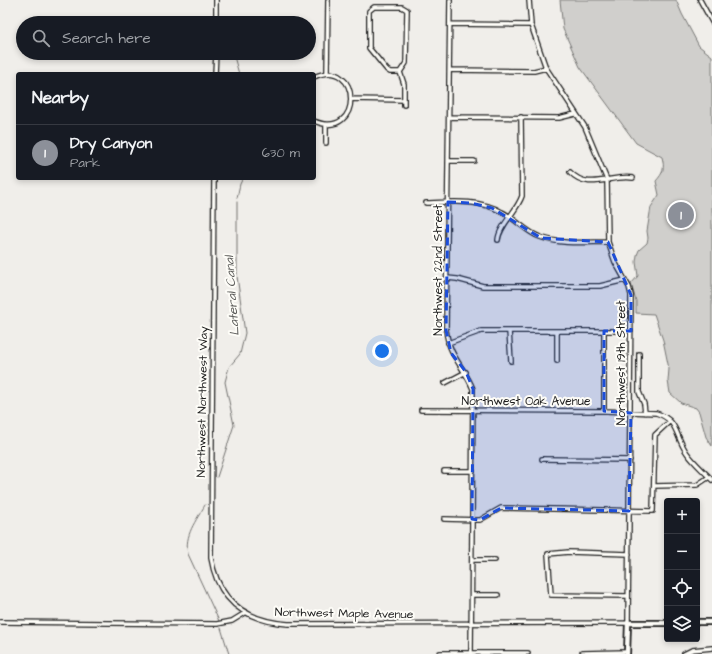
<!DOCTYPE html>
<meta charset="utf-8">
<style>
:root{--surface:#171b24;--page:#242831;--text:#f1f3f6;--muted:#9ea1a6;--line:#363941;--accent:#8c9099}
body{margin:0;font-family:"Architects Daughter",sans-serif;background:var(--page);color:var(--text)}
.controls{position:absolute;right:12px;bottom:12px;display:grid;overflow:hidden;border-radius:4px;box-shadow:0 2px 6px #0003}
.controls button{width:36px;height:36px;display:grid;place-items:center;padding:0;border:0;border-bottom:1px solid var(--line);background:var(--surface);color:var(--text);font:20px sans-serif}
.you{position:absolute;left:382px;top:351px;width:14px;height:14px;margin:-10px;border:3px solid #fff;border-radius:50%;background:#1a73e8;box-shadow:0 0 0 6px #1a73e833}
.badge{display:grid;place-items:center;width:26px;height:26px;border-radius:50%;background:var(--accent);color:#fff;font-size:13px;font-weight:700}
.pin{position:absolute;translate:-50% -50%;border:2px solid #fff;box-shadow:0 1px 4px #0006}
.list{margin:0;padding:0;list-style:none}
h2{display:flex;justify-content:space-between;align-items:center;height:52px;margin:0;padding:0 16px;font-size:17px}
h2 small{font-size:13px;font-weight:400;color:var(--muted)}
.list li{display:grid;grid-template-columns:26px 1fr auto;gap:12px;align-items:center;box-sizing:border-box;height:56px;padding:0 16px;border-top:1px solid var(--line)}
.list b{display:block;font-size:15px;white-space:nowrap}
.list p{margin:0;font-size:13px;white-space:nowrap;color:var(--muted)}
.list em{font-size:13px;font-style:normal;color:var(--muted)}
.icon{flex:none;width:22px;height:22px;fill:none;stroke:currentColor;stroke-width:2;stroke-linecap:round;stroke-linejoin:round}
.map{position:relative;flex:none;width:712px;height:654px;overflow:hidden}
.search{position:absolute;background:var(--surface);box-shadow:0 2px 6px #0003;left:16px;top:16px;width:300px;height:44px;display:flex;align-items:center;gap:10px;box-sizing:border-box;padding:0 14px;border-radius:22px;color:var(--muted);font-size:15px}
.panel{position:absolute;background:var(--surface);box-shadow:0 2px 6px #0003;left:16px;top:72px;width:300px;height:108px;border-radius:4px}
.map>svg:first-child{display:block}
.green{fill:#d0cfcc;stroke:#767674}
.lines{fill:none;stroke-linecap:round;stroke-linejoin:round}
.stream{stroke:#706f6d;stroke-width:1}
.minor-casing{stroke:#1c1c1c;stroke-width:6}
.major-casing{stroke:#1c1c1c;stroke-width:8}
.minor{stroke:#fdfcf7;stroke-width:3.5}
.major{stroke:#fdfcf7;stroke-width:4.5}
.marked{fill:#1d4ed8;fill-opacity:0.2;stroke:#1d4ed8;stroke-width:3;stroke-dasharray:8 5;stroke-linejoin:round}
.labels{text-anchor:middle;stroke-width:4;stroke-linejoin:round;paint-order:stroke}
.street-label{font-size:12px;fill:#1c1c1c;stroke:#fdfcf7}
.water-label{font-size:13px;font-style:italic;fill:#5b5b59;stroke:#fdfcf7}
</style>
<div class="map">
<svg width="712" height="654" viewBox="0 0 712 654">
<rect width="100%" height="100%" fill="#f0eeea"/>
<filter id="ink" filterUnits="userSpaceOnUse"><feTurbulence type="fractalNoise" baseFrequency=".025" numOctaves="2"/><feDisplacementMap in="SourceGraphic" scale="8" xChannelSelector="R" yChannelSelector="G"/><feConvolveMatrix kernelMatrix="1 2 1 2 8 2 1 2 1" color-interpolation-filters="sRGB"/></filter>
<g filter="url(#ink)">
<!-- green -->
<path class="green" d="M560,0h116l6,14 17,32 13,10v390l-6,-9 -7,-25 -3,-4 -15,-5 -11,-10 -2,-12 1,-12 -6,-29 -9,-26 -18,-1v-12l-5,-17 7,-8 -2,-14 1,-7 2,-5 8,-7 1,-5 -1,-7 4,-24 8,-12 -3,-14c7,-8 9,-12 6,-24l-26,-14 -56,-76 -17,-38z"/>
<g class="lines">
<!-- stream -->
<path class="stream" d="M233,53l6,21
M237,198l3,-14 3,-6
M217,477l17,-52 -9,-43 4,-15 11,-13 5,-21 -8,-57v-74
M205,505c-9,16 -21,30 -17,49l31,67
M221,628l8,26"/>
<defs>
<path id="minor" d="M450,0l-4,330c3,27 18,36 27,59l-2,265
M700,0l12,22
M374,7h28l5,3 -1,53 -6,9h-10l-3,-2 -18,-22v-37z
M216,23v-23
M450,24l81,1
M450,70l84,1 12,-3
M400,72l4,12v21
M327,73l1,-73
M215,74l1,-21
M314,77c48,-22 50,65 0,44
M352,99l52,1
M449,117l110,1 16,-4
M326,124v19
M449,161h25
M570,172c19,20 41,2 63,6
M214,178l-3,380c7,43 35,63 77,66l340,-1 3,-328 -2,-8 -14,-25 -7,-20 -1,-62 -22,-53 -39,-59 -15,-43 -2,-25
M426,203c25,-1 53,-4 76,9 14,7 24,20 38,25 21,8 47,5 68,5
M498,240c1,-14 19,-29 24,-44l-1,-79
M447,278l10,1 26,7h117l25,-6
M509,331l2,30
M604,331v80
M448,343l33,-12h150
M639,354v38l5,12 1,9
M557,361v-30
M445,383l21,-11
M421,410l183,1 52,2c23,7 19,24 31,40 7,10 17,18 25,27
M542,459l88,1
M444,471h29
M654,486l43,-1 12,-8
M444,519l36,1 21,-12 152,3 2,-76 15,-14
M472,560h23
M472,595h26
M628,596l-77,-1 -3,-41 21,-2 60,2
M0,622l217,2 15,-3 13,-8
M440,653h88
M582,653l45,-1
M684,654l8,-4 20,-2"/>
<path id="major" d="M697,622h15
M627,654l1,-31h39"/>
</defs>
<!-- minor casing -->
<use href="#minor" class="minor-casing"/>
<!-- major casing -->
<use href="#major" class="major-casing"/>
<!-- minor -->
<use href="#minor" class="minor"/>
<!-- major -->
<use href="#major" class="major"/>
</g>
</g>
<!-- marked area -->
<path class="marked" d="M448,202l23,1 21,5 49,30 67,4 23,53v36h-27v80l27,2 -2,98 -128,-3 -21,12 -8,-1 1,-130 -7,-17 -15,-19 -5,-23z"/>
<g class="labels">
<!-- street labels -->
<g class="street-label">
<text transform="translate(438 270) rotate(-90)" y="4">Northwest 22nd Street</text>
<text transform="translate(621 363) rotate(-90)" y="4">Northwest 19th Street</text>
<text x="526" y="405">Northwest Oak Avenue</text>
<text transform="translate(202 402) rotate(-89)" y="4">Northwest Northwest Way</text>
<text transform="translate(344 613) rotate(1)" y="4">Northwest Maple Avenue</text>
</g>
<!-- water labels -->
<g class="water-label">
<text transform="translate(231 296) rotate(-94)" y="5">Lateral Canal</text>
</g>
</g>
</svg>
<div class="controls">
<button>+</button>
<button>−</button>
<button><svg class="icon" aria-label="locate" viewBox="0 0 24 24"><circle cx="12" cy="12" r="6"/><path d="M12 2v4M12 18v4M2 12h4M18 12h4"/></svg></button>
<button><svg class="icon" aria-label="layers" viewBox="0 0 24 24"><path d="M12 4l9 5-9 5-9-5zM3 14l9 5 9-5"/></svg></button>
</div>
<div class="you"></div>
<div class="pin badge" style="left:681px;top:215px">1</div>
<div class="search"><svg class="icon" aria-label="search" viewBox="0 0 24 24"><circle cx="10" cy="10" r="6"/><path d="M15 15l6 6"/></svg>Search here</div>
<section class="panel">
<h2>Nearby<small></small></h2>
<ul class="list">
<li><span class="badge">1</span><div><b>Dry Canyon</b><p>Park</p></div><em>630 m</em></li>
</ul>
</section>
</div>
